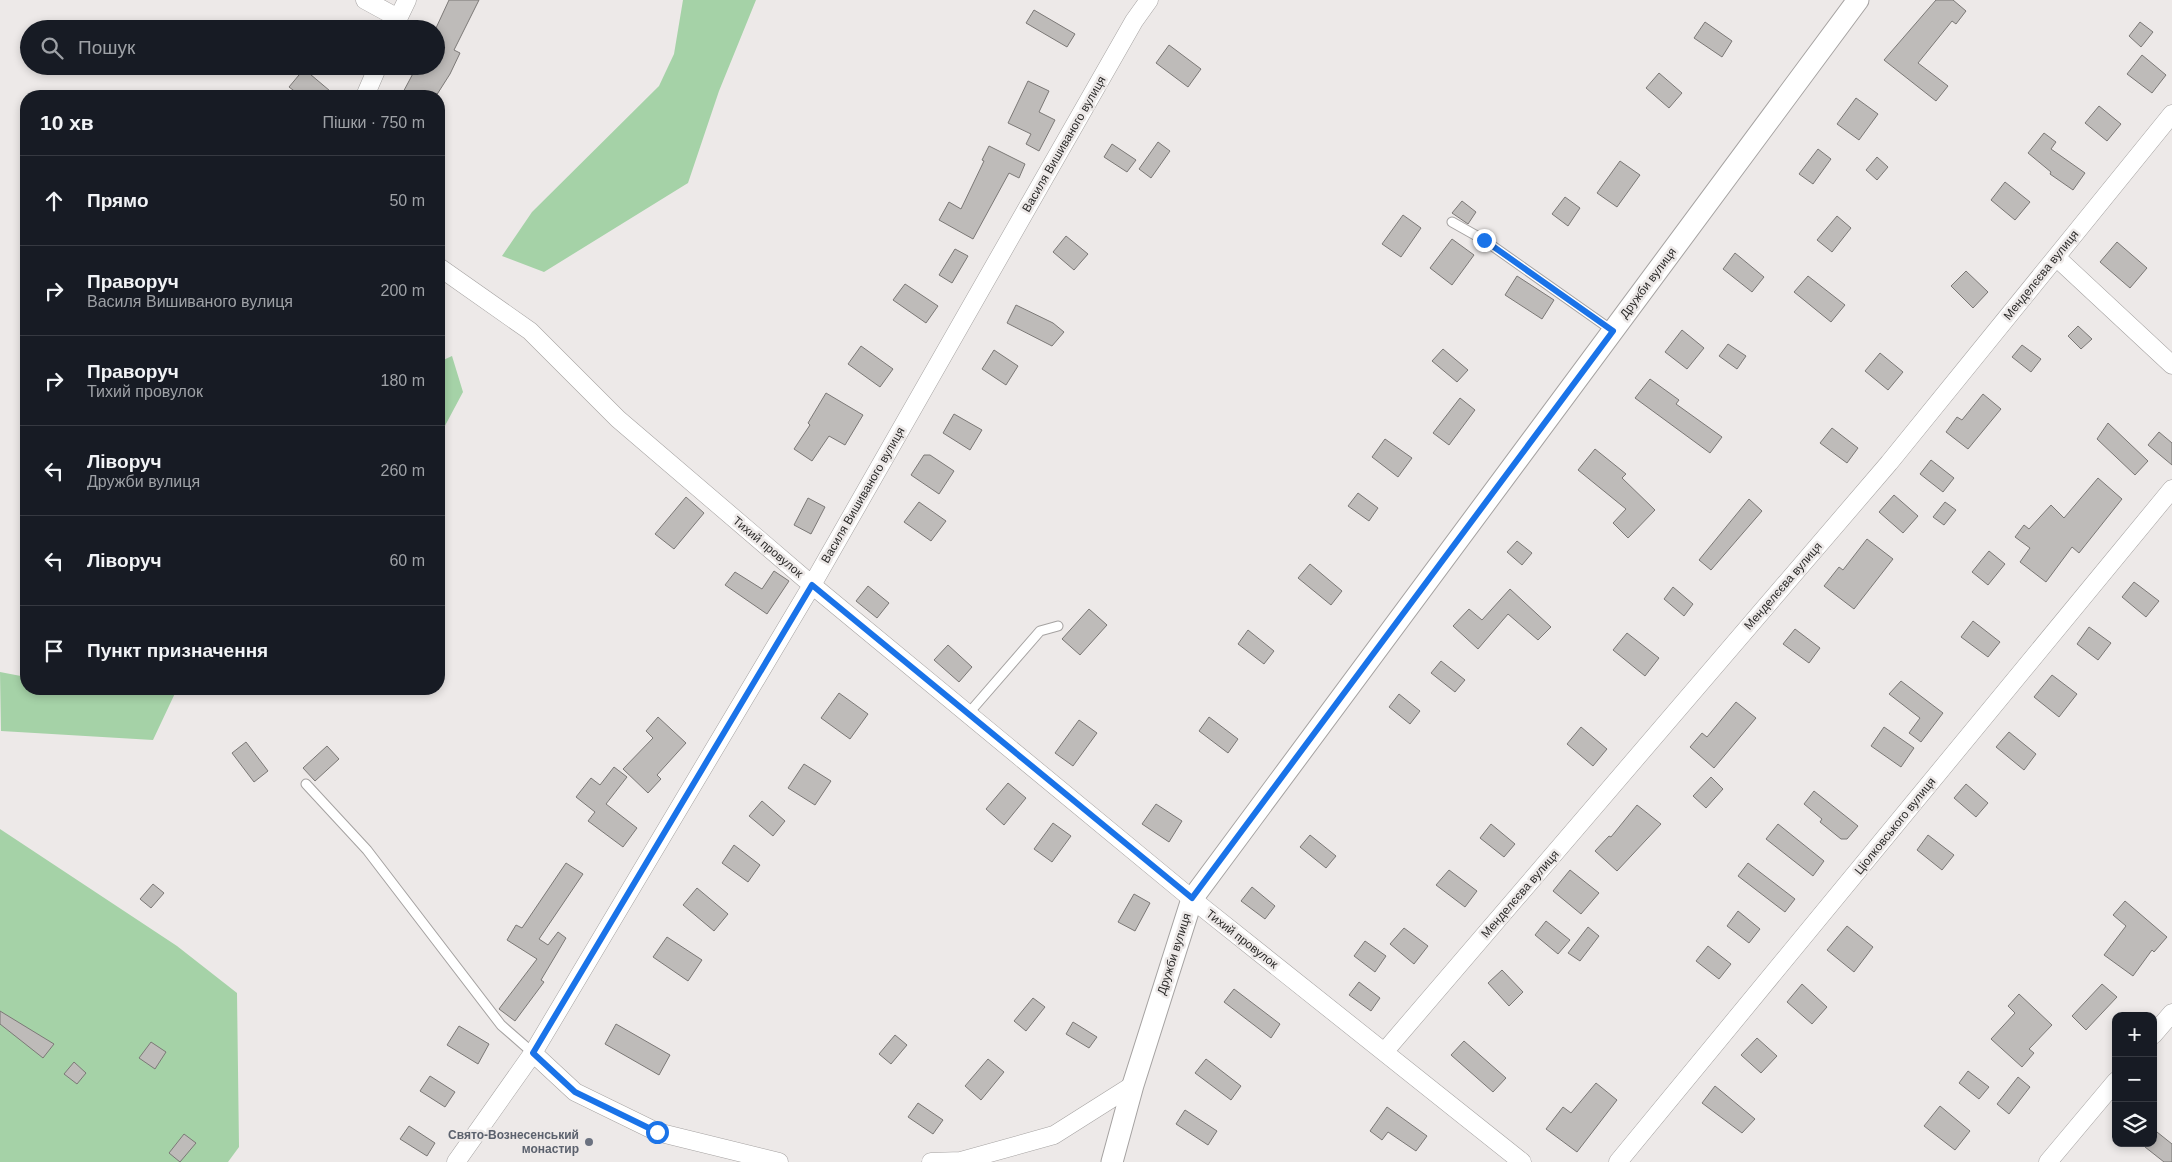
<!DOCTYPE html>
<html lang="uk">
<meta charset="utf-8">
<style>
:root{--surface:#171b24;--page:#20242c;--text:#f1f3f6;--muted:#9ea1a6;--line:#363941}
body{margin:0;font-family:Arial,sans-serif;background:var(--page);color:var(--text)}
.controls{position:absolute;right:15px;bottom:15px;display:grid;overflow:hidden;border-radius:10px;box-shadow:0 2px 8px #0003}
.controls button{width:45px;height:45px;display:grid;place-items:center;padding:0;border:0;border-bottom:1px solid var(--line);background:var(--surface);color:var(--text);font:25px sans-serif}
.stop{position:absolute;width:15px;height:15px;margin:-11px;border:4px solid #1a73e8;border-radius:50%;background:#fff}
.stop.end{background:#1a73e8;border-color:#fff;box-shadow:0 1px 5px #0008}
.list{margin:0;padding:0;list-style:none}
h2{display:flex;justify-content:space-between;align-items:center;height:65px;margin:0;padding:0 20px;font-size:21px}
h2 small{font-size:16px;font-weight:400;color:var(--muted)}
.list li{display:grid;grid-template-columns:32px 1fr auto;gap:15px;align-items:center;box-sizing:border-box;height:90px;padding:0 20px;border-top:1px solid var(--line)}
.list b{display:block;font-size:19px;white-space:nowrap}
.list p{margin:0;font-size:16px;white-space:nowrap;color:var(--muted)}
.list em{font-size:16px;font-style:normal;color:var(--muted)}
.icon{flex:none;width:28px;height:28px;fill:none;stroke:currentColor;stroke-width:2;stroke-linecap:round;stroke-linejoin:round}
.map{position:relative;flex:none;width:2172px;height:1162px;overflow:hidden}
.search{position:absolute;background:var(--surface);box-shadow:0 2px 8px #0003;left:20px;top:20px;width:425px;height:55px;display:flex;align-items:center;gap:12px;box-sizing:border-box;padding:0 18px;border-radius:28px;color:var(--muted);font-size:19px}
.panel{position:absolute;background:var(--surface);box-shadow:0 2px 8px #0003;left:20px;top:90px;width:425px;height:605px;border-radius:20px}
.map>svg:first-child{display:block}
.green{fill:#a5d2a7}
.building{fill:#bebbb9;stroke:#7b7876}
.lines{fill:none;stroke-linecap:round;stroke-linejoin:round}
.service-casing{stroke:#a5a2a1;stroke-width:11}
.minor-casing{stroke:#a5a2a1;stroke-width:19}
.tertiary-casing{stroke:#a5a2a1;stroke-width:23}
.service{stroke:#fff;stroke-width:9}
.minor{stroke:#fff;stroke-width:18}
.tertiary{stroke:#fff;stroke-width:21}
.route{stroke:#1a73e8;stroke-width:6}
.worship-dot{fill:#6b7280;stroke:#ede9e8;stroke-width:2}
.labels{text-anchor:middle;stroke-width:5;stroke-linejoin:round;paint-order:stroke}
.street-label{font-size:12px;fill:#2c2b2a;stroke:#ede9e8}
.worship-label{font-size:12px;font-weight:bold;fill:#5b616d;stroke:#ede9e8;text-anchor:end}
</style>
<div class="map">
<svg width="2172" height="1162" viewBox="0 0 2172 1162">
<rect width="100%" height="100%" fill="#ede9e8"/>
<!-- green -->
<path class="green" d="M683,0h73l-37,91 -31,92 -144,89 -42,-16 30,-44 127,-126 15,-32z
M452,356l11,36 -24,45v-75z
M0,672l26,5v12h70l19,3 3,-3h59l-24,51 -152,-9z
M0,829l177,117 60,47 2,154 -11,15h-228z"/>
<!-- building -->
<path class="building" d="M449,0h30l-25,50 6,3 -10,21 -14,22h-35l16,-30h19v-38z
M1936,0h17l13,11 -10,13 -4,-3 -34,42 30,23 -12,15 -52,-41z
M1034,10l41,24 -8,13 -41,-24z
M1705,22l27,19 -10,16 -28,-19z
M2140,22l13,10 -12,15 -12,-11z
M1169,45l32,24 -13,18 -32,-24z
M2142,55l24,20 -14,18 -25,-19z
M304,69l32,27h-35l-12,-9z
M1659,73l23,20 -13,15 -23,-20z
M1028,81l21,10 -10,21 16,8 -16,31 -13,-7 5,-10 -23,-11z
M1856,98l22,16 -19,26 -22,-16z
M2099,106l22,18 -14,17 -22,-18z
M2044,133l12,9 -5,7 34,24 -12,17 -23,-16 1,-2 -23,-19z
M1158,142l12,9 -19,27 -12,-9z
M1112,144l24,16 -9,12 -23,-15z
M989,146l36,18 -6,14 -10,-5 -36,66 -34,-19 10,-18 12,7 23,-48 -2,-1z
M1818,149l13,10 -18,25 -14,-10z
M1877,157l11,10 -11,13 -11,-10z
M1620,161l20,14 -23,32 -20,-14z
M2005,182l25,20 -15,18 -24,-20z
M1565,197l15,11 -12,18 -16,-12z
M1462,201l14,11 -8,12 -16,-11z
M1403,215l18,13 -20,29 -19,-13z
M1837,216l14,12 -19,24 -15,-12z
M1066,236l22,18 -14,16 -21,-18z
M1452,239l22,16 -22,30 -22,-17z
M2117,242l30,26 -17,20 -30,-26z
M955,249l13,7 -16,27 -13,-8z
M1735,253l29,24 -12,15 -29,-23z
M1966,271l22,21 -15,16 -22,-22z
M1517,276l37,24 -12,19 -37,-24z
M1808,276l37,29 -14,17 -37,-30z
M905,284l33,22 -12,17 -33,-23z
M1016,305l37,18 11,9 -12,14 -45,-23z
M2078,326l14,13 -11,10 -13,-13z
M1682,330l22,18 -17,21 -22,-17z
M1728,344l18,12 -9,13 -18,-13z
M2022,345l19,14 -10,13 -19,-15z
M861,346l32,23 -13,18 -32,-23z
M1443,349l25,21 -11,12 -25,-21z
M994,350l24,16 -12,19 -24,-16z
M1880,353l23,19 -15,18 -23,-19z
M1650,379l29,21 -3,4 46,33 -12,16 -75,-55z
M826,393l37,22 -18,30 -16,-9 -17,25 -18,-12 16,-24 -2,-2z
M1983,394l18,15 -33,40 -22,-17 11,-15 5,3z
M1460,398l15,12 -26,35 -16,-12z
M954,414l28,16 -12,20 -27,-17z
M2108,423l40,38 -13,14 -38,-36z
M1832,428l26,20 -11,15 -27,-20z
M2159,432l13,11v22l-24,-20z
M1385,439l27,19 -14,19 -26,-20z
M1595,449l31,25 -4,4 33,32 -27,28 -15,-15 13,-14 -48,-39z
M924,455h6l24,16 -15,23 -28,-19z
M1931,460l23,18 -11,14 -23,-18z
M2098,478l24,21 -43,54 -7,-6 -26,35 -26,-20 10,-14 -15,-11 9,-12 5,4 22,-24 13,13z
M1358,493l20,15 -9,13 -21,-15z
M1894,495l24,21 -15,17 -24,-21z
M686,497l18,16 -30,36 -19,-15z
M808,498l17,9 -14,27 -17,-9z
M1749,499l13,12 -51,59 -12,-10z
M919,502l27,19 -15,20 -27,-19z
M1945,502l11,8 -12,15 -11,-8z
M1867,539l26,20 -39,50 -30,-23 15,-19 4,3z
M1517,541l15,12 -10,12 -15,-13z
M1989,551l16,13 -17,21 -16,-13z
M1310,564l32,27 -11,14 -33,-27z
M774,571l15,10 -22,33 -42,-29 10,-13 27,17z
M2134,582l25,19 -13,16 -24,-20z
M868,586l21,17 -12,15 -21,-17z
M1673,587l20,17 -9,12 -20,-17z
M1510,589l41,38 -13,13 -30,-26 -30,35 -25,-23 16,-17 13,11z
M1089,609l18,16 -27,30 -18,-16z
M1973,621l27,21 -12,15 -27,-20z
M2089,627l22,16 -13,17 -21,-16z
M1795,629l25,19 -11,15 -26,-19z
M1248,630l26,21 -10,13 -26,-20z
M1627,633l32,25 -14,18 -32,-26z
M948,645l24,22 -13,15 -25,-22z
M1441,661l24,19 -10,12 -24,-19z
M2052,675l25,19 -18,23 -25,-20z
M1901,681l42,32 -22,29 -12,-9 11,-15 -31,-24z
M839,693l29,21 -18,25 -29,-21z
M1399,694l21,17 -10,13 -21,-17z
M1736,702l20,16 -42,50 -24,-21 12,-14 5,4z
M658,717l28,26 -29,32 4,4 -13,14 -25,-24 30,-31 -7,-7z
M1209,717l29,22 -10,14 -29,-22z
M1079,720l18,13 -24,33 -18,-13z
M1581,727l26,22 -14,17 -26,-22z
M1884,727l30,21 -13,19 -30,-21z
M2009,732l27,22 -12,16 -28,-23z
M246,742l22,29 -14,11 -22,-29z
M327,746l12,13 -24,22 -12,-13z
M804,764l27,17 -16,24 -27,-17z
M614,767l13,10 -21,27 31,24 -14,19 -35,-26 7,-9 -19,-15 15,-19 9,7z
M1711,777l12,12 -17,19 -13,-12z
M1008,783l18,15 -22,27 -18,-16z
M1966,784l22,19 -12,14 -22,-19z
M1814,791l44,35 -11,13h-6l-21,-17 2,-3 -18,-15z
M762,801l23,20 -12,15 -24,-20z
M1156,804l26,17 -13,21 -27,-18z
M1637,805l24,19 -44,47 -22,-20 14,-15 2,1z
M1053,823l18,13 -19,26 -18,-13z
M1491,824l24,20 -11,13 -24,-19z
M1778,824l46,37 -11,15 -47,-37z
M1310,835l26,21 -10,12 -26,-21z
M1928,835l26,20 -12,15 -25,-20z
M734,845l26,20 -12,17 -26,-19z
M566,863l17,11 -44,65 9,6 10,-13 8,6 -25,42 3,2 -29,39 -16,-12 38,-50 -30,-19 9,-15 6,3z
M1748,863l47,36 -10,13 -47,-36z
M1449,870l28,21 -12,16 -29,-22z
M1570,870l29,23 -18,21 -28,-23z
M153,884l11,9 -13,15 -11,-9z
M1252,887l23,19 -10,13 -24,-18z
M697,888l31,26 -14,17 -31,-26z
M1134,894l16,9 -15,28 -17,-9z
M2125,901l42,36 -13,15 -2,-2 -19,26 -29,-21 22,-29 -13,-11z
M1738,911l22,18 -11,14 -22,-17z
M1546,921l24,19 -12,14 -23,-19z
M1847,926l26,21 -19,25 -27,-22z
M1588,927l11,9 -19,25 -12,-8z
M1404,928l24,18 -14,18 -24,-20z
M667,937l35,23 -14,21 -35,-24z
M1365,941l21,15 -11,16 -21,-16z
M1708,946l23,18 -12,15 -23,-18z
M1502,970l21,22 -14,14 -21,-23z
M1359,982l21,16 -9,13 -22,-16z
M1802,984l25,23 -15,17 -25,-22z
M2102,984l15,13 -31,33 -14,-14z
M1234,989l46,35 -9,14 -47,-36z
M2019,994l33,31 -23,24 5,4 -12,14 -31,-28 24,-26 -7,-7z
M1033,998l12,9 -19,24 -12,-10z
M0,1011l54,33 -11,14 -43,-34z
M1073,1022l24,15 -8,11 -23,-14z
M616,1024l54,31 -11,20 -54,-31z
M459,1026l30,18 -11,20 -31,-19z
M895,1035l12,10 -16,19 -12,-10z
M1757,1038l20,18 -16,17 -20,-18z
M1464,1041l42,37 -13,14 -42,-37z
M151,1042l15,10 -11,17 -16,-11z
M988,1059l16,13 -23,28 -16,-14z
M1206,1059l35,27 -10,14 -36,-27z
M74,1062l12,11 -9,11 -13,-10z
M1968,1071l21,16 -10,12 -20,-16z
M430,1076l25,16 -10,15 -25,-16z
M2018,1077l12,10 -21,27 -12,-10z
M1596,1083l21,17 -40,52 -31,-23 17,-22 8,6z
M1715,1086l40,33 -13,14 -40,-30z
M918,1103l25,17 -10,14 -25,-17z
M1940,1106l30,25 -15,19 -31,-24z
M1387,1107l40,29 -11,15 -28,-19 -6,8 -12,-9z
M1185,1110l32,21 -9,14 -32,-21z
M409,1126l26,17 -8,13 -27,-17z
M2157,1132l15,12v18h-8l-19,-15 3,-4h5v-6z
M184,1134l12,9 -16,19 -11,-9z"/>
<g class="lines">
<defs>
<path id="service" d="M1452,222l32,18 129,91
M968,714l72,-83 18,-5
M306,784l61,66 134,175 32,28"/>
<path id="minor" d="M365,0l33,18
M393,29l14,-29
M365,96l13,-30
M2056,257l116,108
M439,267l91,64 88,88 194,166 380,314 330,263
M2153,1035l19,-22
M1385,1051l504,-588 283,-349
M533,1053l42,39 82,40 122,30
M456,1162l77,-109 279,-468 322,-564 15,-21
M931,1162l30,-1 93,-26 79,-50
M1618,1162l554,-673
M2048,1162l68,-81"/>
<path id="tertiary" d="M1112,1162l21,-77 59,-186 666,-899"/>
</defs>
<!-- service casing -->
<use href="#service" class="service-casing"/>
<!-- minor casing -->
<use href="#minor" class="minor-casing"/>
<!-- tertiary casing -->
<use href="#tertiary" class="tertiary-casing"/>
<!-- service -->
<use href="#service" class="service"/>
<!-- minor -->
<use href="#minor" class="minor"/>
<!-- tertiary -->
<use href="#tertiary" class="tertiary"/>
</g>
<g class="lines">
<!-- route -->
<path class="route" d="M657,1132l-82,-40 -42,-39 279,-468 380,313 421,-567 -129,-91"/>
</g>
<!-- markers -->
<circle class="worship-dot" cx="589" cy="1142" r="5"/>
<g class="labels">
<!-- street labels -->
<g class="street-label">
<text transform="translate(1064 144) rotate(-60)" y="4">Василя Вишиваного вулиця</text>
<text transform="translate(2041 275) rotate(-51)" y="4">Менделєєва вулиця</text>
<text transform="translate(1648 283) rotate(-53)" y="4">Дружби вулиця</text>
<text transform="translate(863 495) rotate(-60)" y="4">Василя Вишиваного вулиця</text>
<text transform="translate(768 547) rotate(40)" y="4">Тихий провулок</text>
<text transform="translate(1783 586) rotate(-49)" y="4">Менделєєва вулиця</text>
<text transform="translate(1895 826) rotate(-51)" y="4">Ціолковського вулиця</text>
<text transform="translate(1520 894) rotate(-49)" y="4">Менделєєва вулиця</text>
<text transform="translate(1242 939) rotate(38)" y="4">Тихий провулок</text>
<text transform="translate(1174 954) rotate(-72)" y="4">Дружби вулиця</text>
</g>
<!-- worship labels -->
<g class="worship-label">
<text x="579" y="1139">Cвято-Вознесенський<tspan x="579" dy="14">монастир</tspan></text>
</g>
</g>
</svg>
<div class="controls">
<button>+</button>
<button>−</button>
<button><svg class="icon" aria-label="layers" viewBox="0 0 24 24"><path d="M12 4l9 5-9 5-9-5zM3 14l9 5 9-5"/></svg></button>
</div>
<div class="stop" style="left:657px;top:1132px"></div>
<div class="stop end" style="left:1484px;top:240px"></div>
<div class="search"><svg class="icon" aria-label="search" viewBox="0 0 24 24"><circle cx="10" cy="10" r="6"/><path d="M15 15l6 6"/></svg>Пошук</div>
<section class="panel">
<h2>10 хв<small>Пішки · 750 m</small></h2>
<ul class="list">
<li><svg class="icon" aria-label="ahead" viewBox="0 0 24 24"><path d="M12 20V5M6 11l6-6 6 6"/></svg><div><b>Прямо</b></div><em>50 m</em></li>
<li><svg class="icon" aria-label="right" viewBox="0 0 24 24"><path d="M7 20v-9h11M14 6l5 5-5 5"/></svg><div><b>Праворуч</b><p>Василя Вишиваного вулиця</p></div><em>200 m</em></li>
<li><svg class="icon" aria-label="right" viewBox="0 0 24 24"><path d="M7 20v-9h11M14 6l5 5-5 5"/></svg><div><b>Праворуч</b><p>Тихий провулок</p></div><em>180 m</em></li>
<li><svg class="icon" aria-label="left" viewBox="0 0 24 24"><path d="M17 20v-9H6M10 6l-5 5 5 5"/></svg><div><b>Ліворуч</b><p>Дружби вулиця</p></div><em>260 m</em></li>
<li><svg class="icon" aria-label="left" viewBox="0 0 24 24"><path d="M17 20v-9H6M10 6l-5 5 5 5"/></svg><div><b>Ліворуч</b></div><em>60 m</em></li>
<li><svg class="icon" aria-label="arrive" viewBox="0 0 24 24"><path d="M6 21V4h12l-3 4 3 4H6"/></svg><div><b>Пункт призначення</b></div></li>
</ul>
</section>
</div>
